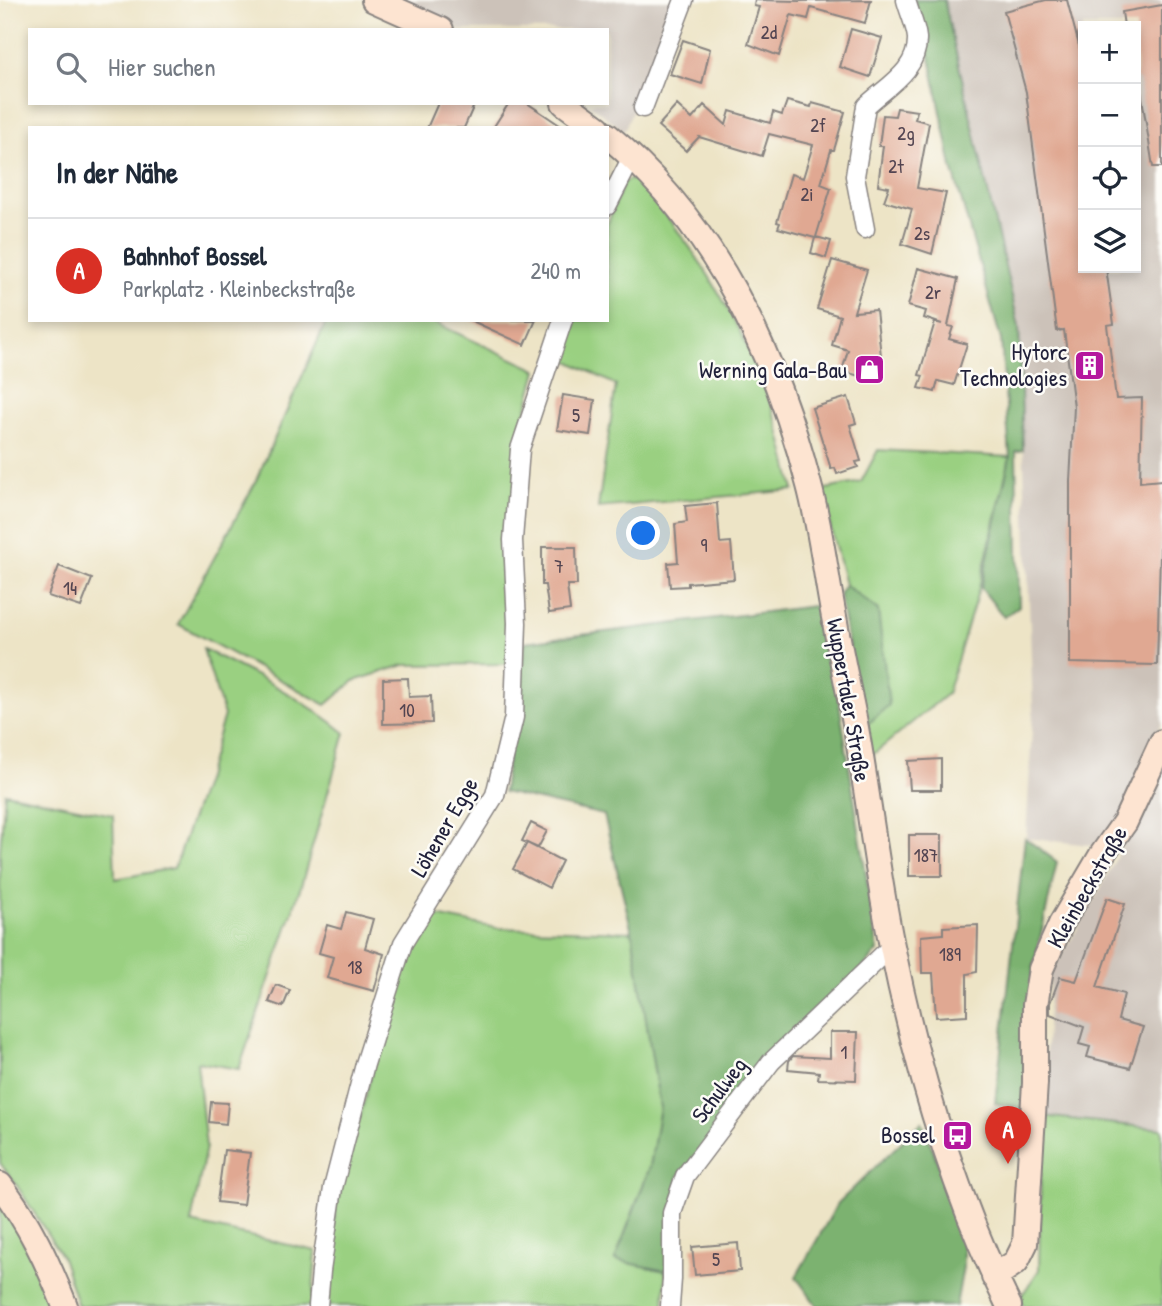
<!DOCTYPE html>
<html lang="de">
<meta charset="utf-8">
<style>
:root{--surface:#fff;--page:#f2f2f3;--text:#1f2937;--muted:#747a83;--line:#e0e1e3;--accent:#d93025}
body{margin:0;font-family:"Patrick Hand",sans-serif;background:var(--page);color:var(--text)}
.controls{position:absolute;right:21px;top:21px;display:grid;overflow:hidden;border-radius:0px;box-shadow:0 4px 10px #0003}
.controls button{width:63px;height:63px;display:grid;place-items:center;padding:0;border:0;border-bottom:2px solid var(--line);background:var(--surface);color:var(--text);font:35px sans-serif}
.you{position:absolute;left:644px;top:534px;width:24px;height:24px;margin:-18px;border:5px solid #fff;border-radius:50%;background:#1a73e8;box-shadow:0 0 0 10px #1a73e833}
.badge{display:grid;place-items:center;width:46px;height:46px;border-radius:50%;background:var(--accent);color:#fff;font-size:23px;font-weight:700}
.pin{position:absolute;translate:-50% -58px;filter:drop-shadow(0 2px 4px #0008)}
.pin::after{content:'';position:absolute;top:37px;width:24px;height:21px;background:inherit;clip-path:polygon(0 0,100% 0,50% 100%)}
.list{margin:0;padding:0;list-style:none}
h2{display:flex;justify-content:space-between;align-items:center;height:91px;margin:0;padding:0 28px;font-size:30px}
h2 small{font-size:23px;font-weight:400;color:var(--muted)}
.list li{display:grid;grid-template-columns:46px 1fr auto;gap:21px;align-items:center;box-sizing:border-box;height:105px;padding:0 28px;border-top:2px solid var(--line)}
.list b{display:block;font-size:26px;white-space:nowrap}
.list p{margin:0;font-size:23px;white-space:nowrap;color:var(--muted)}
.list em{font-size:23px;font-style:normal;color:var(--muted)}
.icon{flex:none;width:38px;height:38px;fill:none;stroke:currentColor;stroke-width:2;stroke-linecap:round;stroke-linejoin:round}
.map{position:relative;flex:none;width:1162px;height:1306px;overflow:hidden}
.search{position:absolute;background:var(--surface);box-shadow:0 4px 10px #0003;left:28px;top:28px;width:581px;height:77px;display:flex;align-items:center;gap:18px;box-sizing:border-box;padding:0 24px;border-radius:0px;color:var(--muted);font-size:26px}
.panel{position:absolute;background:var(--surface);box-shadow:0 4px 10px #0003;left:28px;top:126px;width:581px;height:196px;border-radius:0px}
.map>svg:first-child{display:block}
.industrial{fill:#ccc2b9;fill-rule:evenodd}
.green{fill:#9ad081;stroke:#5e795e;stroke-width:2}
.forest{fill:#7bb26f;stroke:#4e6a55;stroke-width:2}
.building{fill:#e0a892}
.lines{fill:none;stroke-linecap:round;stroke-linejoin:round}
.street-casing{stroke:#888380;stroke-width:21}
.secondary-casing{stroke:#888380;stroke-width:28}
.street{stroke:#fff;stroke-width:18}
.secondary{stroke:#fde4d1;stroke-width:24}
.labels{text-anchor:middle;stroke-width:5;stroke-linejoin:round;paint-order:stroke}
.number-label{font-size:19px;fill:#524451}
.poi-label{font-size:23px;fill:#22223b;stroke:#fdfcf7;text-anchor:end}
.street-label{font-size:23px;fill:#22223b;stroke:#fdfcf7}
</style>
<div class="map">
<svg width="1162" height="1306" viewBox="0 0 1162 1306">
<rect width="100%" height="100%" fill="#fdfcf7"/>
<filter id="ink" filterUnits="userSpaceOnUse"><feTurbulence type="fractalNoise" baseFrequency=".0143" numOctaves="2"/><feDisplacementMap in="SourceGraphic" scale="14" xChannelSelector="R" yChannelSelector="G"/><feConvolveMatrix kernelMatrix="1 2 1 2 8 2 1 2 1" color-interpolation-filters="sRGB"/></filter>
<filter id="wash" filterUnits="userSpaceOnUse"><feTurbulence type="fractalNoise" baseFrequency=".00686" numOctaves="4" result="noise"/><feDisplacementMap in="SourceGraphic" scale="28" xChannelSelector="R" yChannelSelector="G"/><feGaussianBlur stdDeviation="1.57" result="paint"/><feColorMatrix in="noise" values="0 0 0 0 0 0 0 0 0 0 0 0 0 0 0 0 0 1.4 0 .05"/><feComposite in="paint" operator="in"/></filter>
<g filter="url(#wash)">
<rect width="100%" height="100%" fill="#ede4c6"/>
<!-- industrial -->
<path class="industrial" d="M398,0h281l-55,131 -36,-28h19v-73h-146z
M944,0h218v723l-54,124 -82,-9 7,-127 -14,-384zM1083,26h53v242h-53z
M1162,768v361l-120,-13 8,-140 49,-85z"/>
<!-- green -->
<path class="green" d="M634,178c62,67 107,143 138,229 9,26 15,55 22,83l-196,18 18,-123 -59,-30 13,-35h37v-95l17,-43z
M327,320h102l108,50 -14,53 -14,241 -105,1 -50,16 -28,24 -148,-81 76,-139z
M878,450l132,7 -31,131 -32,106 -77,63 -5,-30 13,-117 -33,-25 -24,-95 40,-8z
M203,649c49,24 100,49 142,84l-44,153 -62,183 -42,-7 9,85 -15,76 125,28 -4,55h-234l-16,-49 -46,-73 -16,-21v-313l5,-57 108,22 2,64 59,-11 32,-90 18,-63z
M427,914l69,14 136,4 28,175 -10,60 -35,93 51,11 -2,35h-340l12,-100 69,-257z
M1042,1116l120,13v177h-138l-4,-8 19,-28z
M0,1204c22,30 40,68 53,102h-53z"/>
<!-- forest -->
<path class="forest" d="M914,0h30l75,327 4,123 -7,2 3,154 -15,11 -23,-29 29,-131 -9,-117 -49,-173 -23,-114z
M845,585l33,25 11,95 -25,22 -25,-133z
M821,605l14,72 43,274 -199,224 -13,96 -51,-11 35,-93 10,-60 -28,-175 -28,-117 -101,-23 22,-150z
M1025,838l32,24 -24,108 -6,140 -32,-7z
M922,1122l41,106v39l-7,39h-139l-21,-29 42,-74z"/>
<g id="blocks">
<!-- building -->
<path class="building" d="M755,0l45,1 71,-1 -6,23 -54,-15 -3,11 -17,-4 -12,41 -31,-12 11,-37 -5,-1z
M1046,0h21l16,61v207h23l8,56 -7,1 9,74 26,-1 -2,84 22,-2 -5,185 -87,-2v-182l4,-74 -10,-77 -7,1 -31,-239 -22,-81z
M1162,5v162h-9l-14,-88h-3v-53h-12l-2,-14z
M851,29l31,9 -12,39 -30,-10z
M683,40l27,9 -8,35 -32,-10z
M787,101l24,6 1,-4 33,9 -11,38h-3l-10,34 10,4 -15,49 15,4 -5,17 -15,-5 4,-15 -37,-10 2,-5 -3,-1 14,-48 12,4 10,-33 -44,-11 -7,22 -63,-19 -13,14 -28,-25 19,-21 15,14 12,-14 22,20 4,-14 40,12 3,-11 9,3z
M438,103h37l-11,25h-37z
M509,103h18l37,25h-71z
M897,108l20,3 -2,8 14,4 -12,65 29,5 -14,61 -30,-10 10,-35 -28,-8 5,-14 -11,-2 5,-39h-4l4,-31 12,1z
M832,260l35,10 -13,42 22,-2 6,55 -5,16 -35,-10 6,-21 -16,-5 8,-29 -23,-7z
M918,268l40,11 -10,47 5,1 -4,12 18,5 -13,41 -16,-4 -3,11 -16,-4 4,-12 -4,-1 16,-53 7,2 -18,-6 2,-7 -18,-5z
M470,320h66l-11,25z
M563,395l32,5 -5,35 -33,-5z
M848,397l8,26 -6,2 11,36 -5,1 2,5 -21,7 -2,-6 -4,1 -19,-61z
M717,503l3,40 11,-1 3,37 -46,4v3l-18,1 -2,-24 10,-1 -3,-38 12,-2 -2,-16z
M542,547h34l1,38h-10l3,25 -21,3 -4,-28h-3z
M59,566l33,13 -11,28 -33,-11z
M408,678l1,19 22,-1 1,27 -49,1v-45z
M941,759v31h-31l-2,-29z
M531,823l16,8 -9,17 -16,-7z
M909,835h33v41h-33z
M527,843l35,18 -13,27 -36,-19z
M1107,898l18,6 -28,83 27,7 -6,26 25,7 -13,41 -43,-11 3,-10 -11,-3 5,-17 -34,-13v-11l10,-26 16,4z
M346,912l27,7 -8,29 19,6 -10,37 -47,-13 6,-21 -14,-4 8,-28 14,4z
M978,925l-1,47 -10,2v41l-31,2 -3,-44h-11l-1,-37 22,-2v-7z
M276,985l14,5 -7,17 -14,-5z
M830,1032h28l-2,48 -38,-1 1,-7 -31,-3 1,-8 4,-5 37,2z
M211,1102l17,1 -2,21 -17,-2z
M224,1150l26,3 -7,52 -26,-3z
M738,1243l2,28 -45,4 -3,-28z"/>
</g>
</g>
<g filter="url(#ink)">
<use href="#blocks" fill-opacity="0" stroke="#888380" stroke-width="2"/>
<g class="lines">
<defs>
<path id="street" d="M643,108l41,-108
M607,206l25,-49
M865,229l-10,-53 11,-70c21,-20 52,-35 51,-68 -1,-12 -8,-26 -11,-38
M318,1306l3,-35 12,-83 32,-124 38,-121 92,-148 19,-78 3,-94 -4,-83 7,-91 43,-129
M670,1306l2,-27v-66l13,-37 86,-114 121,-116"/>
<path id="secondary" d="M374,0l67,30
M564,103l34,25
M607,135c107,88 168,219 202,350 12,45 17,92 26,137 6,35 14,70 21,106 13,72 21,146 36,218 25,124 61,246 117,360
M0,1185c29,37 48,78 65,121
M994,1277l22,-15 9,-18 10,-161v-78l6,-36 20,-45 40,-68 24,-34 37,-80"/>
</defs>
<!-- street casing -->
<use href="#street" class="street-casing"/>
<!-- secondary casing -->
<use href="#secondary" class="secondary-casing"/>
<!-- street -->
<use href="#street" class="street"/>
<!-- secondary -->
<use href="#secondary" class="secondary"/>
</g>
</g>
<!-- icons -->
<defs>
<symbol id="building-square" viewBox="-11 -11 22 22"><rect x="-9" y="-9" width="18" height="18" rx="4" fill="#b5179e" stroke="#fdfcf7"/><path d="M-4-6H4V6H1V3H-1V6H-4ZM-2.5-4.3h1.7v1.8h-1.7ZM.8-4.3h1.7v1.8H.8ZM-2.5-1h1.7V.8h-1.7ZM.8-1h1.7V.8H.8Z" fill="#fff"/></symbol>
<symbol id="shop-square" viewBox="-11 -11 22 22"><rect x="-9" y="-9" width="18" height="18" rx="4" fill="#b5179e" stroke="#fdfcf7"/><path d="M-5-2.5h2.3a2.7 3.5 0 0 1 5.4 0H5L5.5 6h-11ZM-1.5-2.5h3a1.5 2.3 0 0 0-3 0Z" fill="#fff"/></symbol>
<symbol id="bus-square" viewBox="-11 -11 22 22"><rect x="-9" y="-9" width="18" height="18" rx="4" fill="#b5179e" stroke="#fdfcf7"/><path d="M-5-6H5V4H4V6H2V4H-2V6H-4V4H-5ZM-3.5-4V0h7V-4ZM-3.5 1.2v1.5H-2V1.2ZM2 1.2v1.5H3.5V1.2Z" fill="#fff"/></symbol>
</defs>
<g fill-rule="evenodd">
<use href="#building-square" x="1072" y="348" width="35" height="35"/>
<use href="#shop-square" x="852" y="352" width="35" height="35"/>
<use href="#bus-square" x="940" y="1118" width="35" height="35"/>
</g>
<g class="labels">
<!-- number labels -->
<g class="number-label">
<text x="769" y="39">2d</text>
<text x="818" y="132">2f</text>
<text x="906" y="140">2g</text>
<text x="896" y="173">2t</text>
<text x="807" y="201">2i</text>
<text x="922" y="240">2s</text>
<text x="933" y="299">2r</text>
<text x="576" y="422">5</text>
<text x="704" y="552">9</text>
<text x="559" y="573">7</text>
<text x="70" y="595">14</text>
<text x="407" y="717">10</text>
<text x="926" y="862">187</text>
<text x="950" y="961">189</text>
<text x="355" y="974">18</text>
<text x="844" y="1059">1</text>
<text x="716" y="1266">5</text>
</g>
<!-- poi labels -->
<g class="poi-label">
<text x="1067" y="360">Hytorc<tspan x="1067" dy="26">Technologies</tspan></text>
<text x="847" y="378">Werning Gala-Bau</text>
<text x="935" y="1143">Bossel</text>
</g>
<!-- street labels -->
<g class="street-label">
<text transform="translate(849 700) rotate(80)" y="8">Wuppertaler Straße</text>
<text transform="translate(444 827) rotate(-60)" y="8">Löhener Egge</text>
<text transform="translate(1087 887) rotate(-60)" y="8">Kleinbeckstraße</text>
<text transform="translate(719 1090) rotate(-53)" y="8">Schulweg</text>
</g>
</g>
</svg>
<div class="controls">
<button>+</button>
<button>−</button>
<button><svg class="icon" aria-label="locate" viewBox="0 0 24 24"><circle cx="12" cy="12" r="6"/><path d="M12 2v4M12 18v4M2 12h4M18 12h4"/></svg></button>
<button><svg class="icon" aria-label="layers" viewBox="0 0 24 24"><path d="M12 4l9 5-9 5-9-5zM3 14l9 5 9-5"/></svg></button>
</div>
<div class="you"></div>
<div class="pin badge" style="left:1008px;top:1164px">A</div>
<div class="search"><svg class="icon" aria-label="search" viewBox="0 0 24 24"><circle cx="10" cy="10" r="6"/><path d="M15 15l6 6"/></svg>Hier suchen</div>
<section class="panel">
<h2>In der Nähe<small></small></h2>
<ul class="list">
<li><span class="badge">A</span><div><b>Bahnhof Bossel</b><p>Parkplatz · Kleinbeckstraße</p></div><em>240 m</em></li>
</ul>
</section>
</div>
